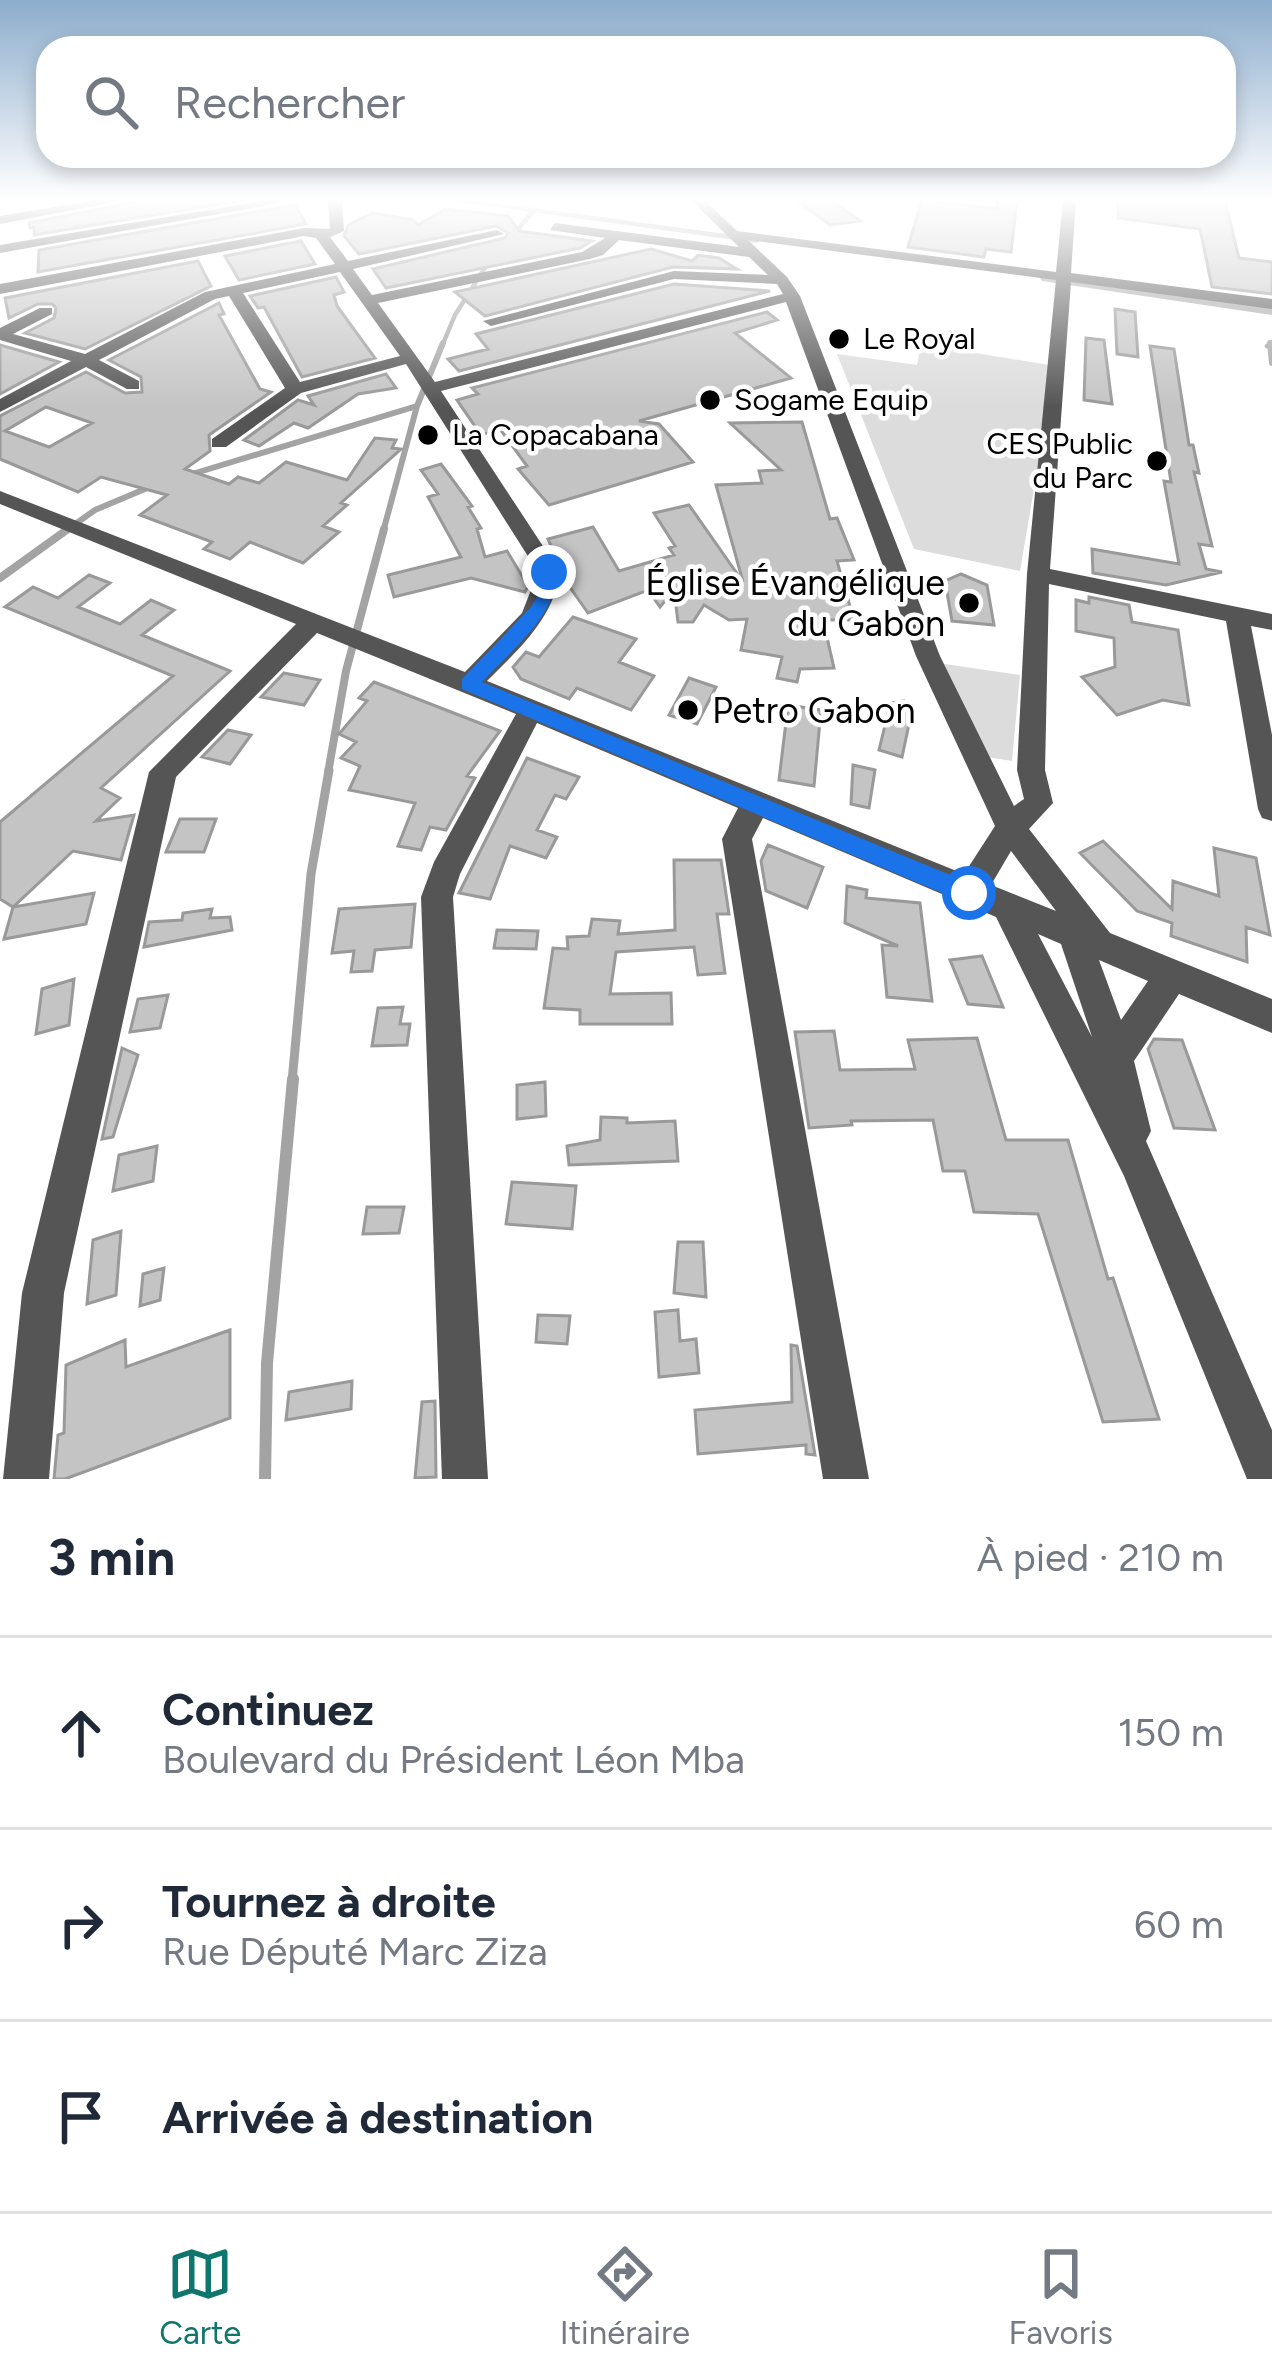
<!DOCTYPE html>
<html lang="fr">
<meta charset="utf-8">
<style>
:root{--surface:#fff;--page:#f2f2f3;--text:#1f2937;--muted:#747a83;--line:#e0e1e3;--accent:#0f766e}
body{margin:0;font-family:Figtree,sans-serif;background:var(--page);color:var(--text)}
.stop{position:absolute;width:36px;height:36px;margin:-27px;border:9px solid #1a73e8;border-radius:50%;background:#fff}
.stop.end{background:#1a73e8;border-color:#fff;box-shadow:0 3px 12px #0008}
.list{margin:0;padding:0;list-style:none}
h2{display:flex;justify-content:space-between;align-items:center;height:156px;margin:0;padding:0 48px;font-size:51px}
h2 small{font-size:39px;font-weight:400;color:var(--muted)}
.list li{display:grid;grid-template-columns:78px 1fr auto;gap:36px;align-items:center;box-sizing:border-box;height:192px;padding:0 48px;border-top:3px solid var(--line)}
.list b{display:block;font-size:45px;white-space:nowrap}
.list p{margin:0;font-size:39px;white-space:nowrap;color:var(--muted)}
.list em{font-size:39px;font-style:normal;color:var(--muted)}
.icon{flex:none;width:66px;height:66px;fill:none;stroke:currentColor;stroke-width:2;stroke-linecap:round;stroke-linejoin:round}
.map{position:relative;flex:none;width:1272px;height:1479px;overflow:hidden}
.search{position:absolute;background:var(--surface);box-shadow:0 6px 18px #0003;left:36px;right:36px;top:36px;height:132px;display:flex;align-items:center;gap:30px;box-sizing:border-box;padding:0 42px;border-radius:36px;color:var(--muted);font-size:45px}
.sheet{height:732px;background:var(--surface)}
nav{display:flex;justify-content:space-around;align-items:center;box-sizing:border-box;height:168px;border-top:3px solid var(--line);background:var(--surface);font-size:33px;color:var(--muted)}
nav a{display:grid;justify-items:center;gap:6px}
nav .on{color:var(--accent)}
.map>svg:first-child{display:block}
.green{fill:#dcdcdc}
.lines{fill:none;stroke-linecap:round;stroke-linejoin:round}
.stream-far4{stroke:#a3a3a3;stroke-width:4.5}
.stream-far3{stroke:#a3a3a3;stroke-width:6}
.stream-far2{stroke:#a3a3a3;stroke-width:8}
.stream-far1{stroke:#a3a3a3;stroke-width:9}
.stream{stroke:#a3a3a3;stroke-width:12}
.canal{fill:#a3a3a3;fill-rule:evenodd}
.building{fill:#c4c4c4;stroke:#999;stroke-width:3;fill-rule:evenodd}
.minor{fill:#555;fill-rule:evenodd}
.route{fill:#1a73e8}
.poi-dot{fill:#000;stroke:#fff;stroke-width:4.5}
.labels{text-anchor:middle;stroke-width:9;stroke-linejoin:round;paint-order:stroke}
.far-poi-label{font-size:30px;fill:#000;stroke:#fff;text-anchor:start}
.poi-label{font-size:36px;fill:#000;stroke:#fff;text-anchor:end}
</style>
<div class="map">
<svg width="1272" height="1479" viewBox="0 0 1272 1479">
<rect width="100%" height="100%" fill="#fff"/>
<!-- green -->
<path class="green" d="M921,344l134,22 -35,205 -106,-22 -77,-195 80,11z
M938,663l82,12 -8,86 -37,-6z"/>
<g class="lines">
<!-- stream-far4 -->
<path class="stream-far4" d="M514,234l20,-24
M442,346l13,-31 33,-52
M1267,346l5,-4"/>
<!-- stream-far3 -->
<path class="stream-far3" d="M1270,343l2,20
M189,475l228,-69 26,-63
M64,532l31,-22 57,-24
M383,532l34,-126"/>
<!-- stream-far2 -->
<path class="stream-far2" d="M0,578l68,-49
M328,773l18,-102 38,-142"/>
<!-- stream-far1 -->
<path class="stream-far1" d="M292,1082l19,-208 18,-104"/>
<!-- stream -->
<path class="stream" d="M265,1479l2,-116 26,-284"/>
<!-- canal -->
<path class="canal" d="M444,200h31l288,39 -6,4z
M1047,274l225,33v8l-230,-34 -2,-3z"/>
</g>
<!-- building -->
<path class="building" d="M145,200h98l-209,35v-8l-4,1 -1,-5z
M796,200h35l29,21 -30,4z
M922,200l75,9 1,-9h19l-6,52 -25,-3 -2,8 -76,-10z
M1118,200h107l14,58 33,4v32l-60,-7 -12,-58 -82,-11z
M295,205l11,19 -268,48 1,-22z
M445,209l63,7 11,15 73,10 -12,7 -194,40 -13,-19 132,-31 3,-5 -12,-7 -137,28 -15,-18 4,-11 24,-12 41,7 5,5z
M301,241l14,23 -76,16 -14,-24z
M651,249l41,12 6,-6 21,3 18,11 -64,-2 -188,49 -30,-24z
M198,261l13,25 -126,63 -60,-16 29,-15 2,-10 -4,-4h-14l-29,14 -4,-20z
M336,277l8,15 -10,3 3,11 38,52 -73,19 -38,-70 -6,1 -8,-12z
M674,284l96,7 -311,80 -11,-12 40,-10 -12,-15z
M219,303l5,11 -5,1 41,74 11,3 -62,43 1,16 -25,18 44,15 9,-7 21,6 27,-21 61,18 28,-42 21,2 -4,8 9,1 -60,54 6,2 -24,21 16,6 -36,31 -53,-21 -20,17 -26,-10 8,-7 -72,-27 27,-20 -66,-18 -23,15 -78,-33v-43l86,-44 39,21 17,-1 -1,-15 -32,-17zM46,407l46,16 -43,24 -44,-16z
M1115,309l20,3 3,45 -21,-3z
M767,312l10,8 -42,13 56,45 -152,43 20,3 34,38 -144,43 -31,-36 9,-3 -27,-37 -19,6 -24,-35 21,-6 -6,-6z
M1086,338l18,2 8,64 -28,-4z
M0,345l59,17 -59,32z
M1150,346l24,3 15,96h4l6,28 -5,-1 18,74 -13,-2 7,25 16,3 -56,13 -73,-12 -1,-24 87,15 -15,-83 7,1z
M386,374l10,14 -38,6 -50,34 -14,-5 -35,23 -15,-6 54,-40 16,5 -6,-9z
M802,422l28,97 7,-1 17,42 -17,1 17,59h-31l11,48 -34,1 -3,13 -20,-4 5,-21 -41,-7 6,-31 -18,1 -25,-15 -11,17h-15l-4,-32 -14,17 -12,-17 -60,23 -21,-30 -19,-44 45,-12 26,44 55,-16 -5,-7 6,-2 -21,-33 35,-8 54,77 -27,-97 46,-2 -3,-12 22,-1 -51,-47z
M441,464l31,42 -4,1 13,21 -4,1 8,28 22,-6 21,35 -3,6 -54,-14 -77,19 -6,-22 73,-18 -33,-60 10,-3 -17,-24z
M961,574l26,11 7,40 -42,-4 -7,-40z
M89,575l21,8 -32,24 42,17 31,-24 23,10 -32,25 88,36 -129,117 19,10 -24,23 38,-6 -13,45 -48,-9 -60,56 -13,-8v-77l173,-146 -168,-69 28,-20 25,11z
M1089,597l40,8 3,17 46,8 11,75 -26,-5 -46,15 -35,-38 33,-10 -1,-29 -38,-7v-31l13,3z
M573,617l63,22 -17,23 35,14 -23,34 -54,-22 -8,11 -48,-20 -8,-12 13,-15 13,5z
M284,673l36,7 -16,25 -43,-8z
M689,678l27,9 -19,37 -28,-9z
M374,682l126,49 -33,45 8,2 -29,52 -16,-3 -9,23 -23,-4 17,-43 -66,-13 11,-24 -19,-8 15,-16 -17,-8 28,-33 -8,-3z
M904,701l7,14 -9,42 -23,-7 9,-37 -4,-9z
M788,705l33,5 -7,76 -35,-6z
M228,730l23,5 -21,29 -28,-7z
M527,758l52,19 -13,22 -11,-4 -18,35 20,7 -11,21 -36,-12 -20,53 -31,-6z
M853,765l22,5 -6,38 -18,-4z
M180,819h36l-12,33h-38z
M1103,841l69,68 1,-28 46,15 -5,-48 42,10 14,77 -24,-8 1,35 -76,-26 1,-13 -35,-12 -57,-58z
M768,845l55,22 -16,41 -41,-17 -5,-30z
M674,860h47l8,54h-12l8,59 -27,2 -4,-28 -78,5 -6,42 61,-1 1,31h-92v-14l-36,-2 9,-60 15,1 -1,-12 22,-1 3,-17 28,2 -2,13 57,-4z
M847,886l20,4 -1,8 54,5 12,98 -45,-4 -5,-52 16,1 -53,-23z
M94,893l-8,31 -82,15 9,-32z
M415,904l-4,43 -36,3 -3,21 -21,1 3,-21 -22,2 7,-44z
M212,909l-2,9 20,-1 2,13 -88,17 5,-25 33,-2 1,-7z
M497,930l41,1 -2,18 -42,-1z
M982,956l21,51 -35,-3 -18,-44z
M74,979l-5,46 -33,9 6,-45z
M168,995l-8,33 -30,4 8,-33z
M403,1007l-3,17h10l-3,21 -35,1 6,-38z
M834,1031l6,39 75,-1 -7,-29 69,-2 29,102h62l40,139 5,-1 46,141 -56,3 -65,-208 -64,-2 -9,-41h-22l-10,-51 -82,1 1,4 -43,3 -14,-96z
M1154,1039l28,1 33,90 -41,-2 -26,-79z
M122,1048l16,7 -25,82 -11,2z
M545,1082l1,34 -29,3v-34z
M601,1117l26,1v5l48,-2 3,40 -109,4 -2,-19 33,-6z
M157,1146l-4,35 -40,10 6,-36z
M512,1182l64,4 -4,43 -66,-5z
M367,1207h37l-5,26 -36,1z
M121,1231l-5,64 -29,9 6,-64z
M678,1242h25l3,55 -32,-4z
M164,1268l-4,32 -20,6 3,-32z
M678,1310l2,31 16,-2 3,34 -40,4 -4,-65z
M538,1315l32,1 -3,28 -31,-2z
M230,1330v88l-165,61h-11l4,-44 6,-2 2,-68 59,-25 1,27z
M791,1345l6,1 18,109 -9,-1v-9l-108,9 -3,-44 97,-8z
M352,1381l-1,28 -65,11 3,-28z
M435,1401l1,76 -21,1 7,-76z"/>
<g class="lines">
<!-- minor -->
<path class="minor" d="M97,200h28l-125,24v-8z
M268,200h28l-296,53v-8z
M328,200h14l2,31 -14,6 18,24 149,-31 7,4 -151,35 19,26 210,-43 23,-14 -55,-8 5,-7 184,24 -48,-47h13l33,31 319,41 7,-72h13l-5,73 201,26v10l-201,-27 -21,287 222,45v16l-21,-4 21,109v86l-10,-3 -4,-9 -32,-188 -177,-37 -4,186 8,33 -24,26 81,104 162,66v34l-93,-39 -45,67 17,70 -5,10 126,289v49h-25l-123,-303 -128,-259 -233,-99 -11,21 117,640h-46l-101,-640 16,-31 -201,-85 -77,151 -7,23 35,582h-46l-21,-582 13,-35 82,-148 -199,-81 -141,144 -112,516 -15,186h-46l19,-186 127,-521 147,-148 -296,-120v-13l465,181 57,-59 16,-41 -132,-208 -105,29 -75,54h-14v-8l73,-51 -56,-92 -14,3 -116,61 40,21v8h-12l-41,-22 -86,45v-13l71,-38 -71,-21v-12l40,-20h12v6l-39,20 72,20 120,-62 130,-28 -19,-26 -12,-2 -304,58v-10l304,-56 26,1zM619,240l130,17 19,18 -94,-4 -191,50 8,5 183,-47 103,5 6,10 -348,88 -57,-79 212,-44 13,-4zM748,240l308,40 -29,294 -10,196 7,29 -10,7 -74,-150 -140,-360 -13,-19zM340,272l60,84 -100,26 -57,-89zM786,302l130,354 79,170 -31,48 -477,-193c32,-32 67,-63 73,-109l-119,-181zM1011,851l45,60 -65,-26zM1038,934l23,10 31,93zM1099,960l49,21 -27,39z"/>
</g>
<!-- sky -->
<linearGradient id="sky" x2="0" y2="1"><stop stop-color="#8cadcc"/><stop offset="0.49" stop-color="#fff"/><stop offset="1" stop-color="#fff" stop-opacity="0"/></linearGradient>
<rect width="1272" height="407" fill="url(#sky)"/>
<!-- route -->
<path class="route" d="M544,568l13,4c0,44 -47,79 -75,110l495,204v15h-16l-499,-212v-10l69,-72 9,-16z"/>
<!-- markers -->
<g class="poi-dot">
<circle cx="839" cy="339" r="12"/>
<circle cx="710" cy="400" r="12"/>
<circle cx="428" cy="435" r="12"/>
<circle cx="1157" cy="461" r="12"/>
<circle cx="969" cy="603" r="12"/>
<circle cx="688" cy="710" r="12"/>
</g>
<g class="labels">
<!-- far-poi labels -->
<g class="far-poi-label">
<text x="863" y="349">Le Royal</text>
<text x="734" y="410">Sogame Equip</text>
<text x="452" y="445">La Copacabana</text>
<text x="1133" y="454" text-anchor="end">CES Public<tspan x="1133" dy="34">du Parc</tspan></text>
</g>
<!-- poi labels -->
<g class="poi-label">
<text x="945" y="595">Église Évangélique<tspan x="945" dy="41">du Gabon</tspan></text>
<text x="712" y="723" text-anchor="start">Petro Gabon</text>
</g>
</g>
</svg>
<div class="stop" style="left:969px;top:893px"></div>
<div class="stop end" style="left:549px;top:572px"></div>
<div class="search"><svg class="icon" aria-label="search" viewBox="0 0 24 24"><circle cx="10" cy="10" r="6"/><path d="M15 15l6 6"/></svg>Rechercher</div>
</div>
<section class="sheet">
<h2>3 min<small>À pied · 210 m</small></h2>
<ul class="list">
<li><svg class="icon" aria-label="ahead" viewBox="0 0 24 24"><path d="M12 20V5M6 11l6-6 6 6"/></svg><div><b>Continuez</b><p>Boulevard du Président Léon Mba</p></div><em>150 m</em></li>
<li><svg class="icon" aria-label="right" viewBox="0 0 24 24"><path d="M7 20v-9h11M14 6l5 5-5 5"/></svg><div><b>Tournez à droite</b><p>Rue Député Marc Ziza</p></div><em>60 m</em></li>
<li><svg class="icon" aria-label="arrive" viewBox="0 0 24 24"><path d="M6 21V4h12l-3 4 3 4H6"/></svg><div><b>Arrivée à destination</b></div></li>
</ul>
</section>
<nav>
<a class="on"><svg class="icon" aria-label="map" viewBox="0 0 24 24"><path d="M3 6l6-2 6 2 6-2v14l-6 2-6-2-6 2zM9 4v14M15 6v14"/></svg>Carte</a>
<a><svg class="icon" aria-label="directions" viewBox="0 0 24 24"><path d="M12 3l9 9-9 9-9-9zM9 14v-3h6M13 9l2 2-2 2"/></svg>Itinéraire</a>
<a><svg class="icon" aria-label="saved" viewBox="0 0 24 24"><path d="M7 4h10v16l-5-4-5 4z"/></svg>Favoris</a>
</nav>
